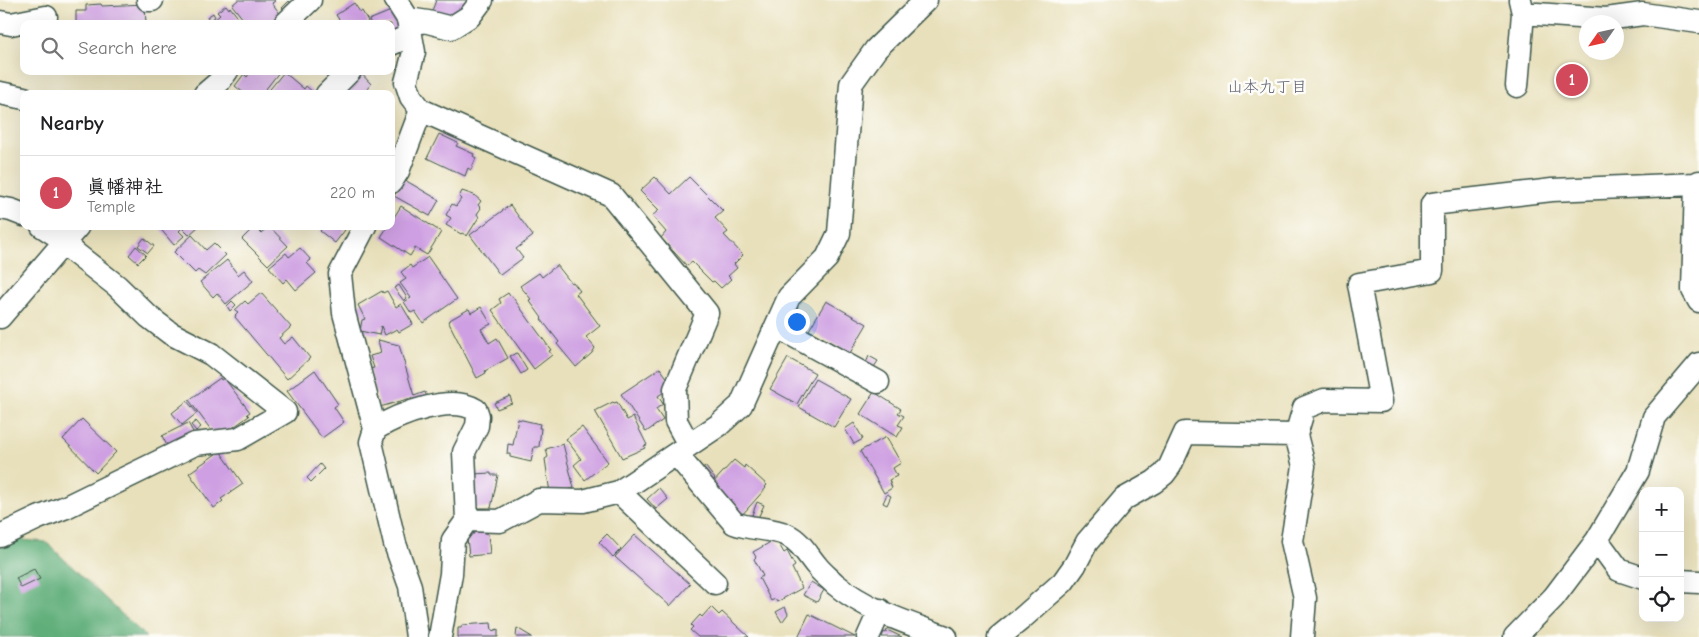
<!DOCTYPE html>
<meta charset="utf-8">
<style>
:root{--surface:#fff;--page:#f6f6f6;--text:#202124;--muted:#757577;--line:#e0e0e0;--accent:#d1495b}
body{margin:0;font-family:"Comic Neue","Klee One",sans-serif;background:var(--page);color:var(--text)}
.controls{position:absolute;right:15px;bottom:15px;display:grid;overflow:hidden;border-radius:10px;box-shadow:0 5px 20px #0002}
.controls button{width:45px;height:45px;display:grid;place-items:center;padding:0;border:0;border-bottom:1px solid var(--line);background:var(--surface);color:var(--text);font:25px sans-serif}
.compass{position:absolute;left:1579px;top:15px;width:45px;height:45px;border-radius:50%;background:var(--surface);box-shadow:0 5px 20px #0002;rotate:236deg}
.you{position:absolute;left:796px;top:321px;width:18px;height:18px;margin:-12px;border:4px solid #fff;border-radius:50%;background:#1a73e8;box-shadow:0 0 0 8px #1a73e833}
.badge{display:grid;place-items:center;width:32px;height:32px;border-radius:50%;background:var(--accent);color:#fff;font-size:16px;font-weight:700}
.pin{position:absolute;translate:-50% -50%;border:2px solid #fff;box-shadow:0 1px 5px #0006}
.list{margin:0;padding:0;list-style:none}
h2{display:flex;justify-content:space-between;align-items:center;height:65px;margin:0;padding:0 20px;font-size:21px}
h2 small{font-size:16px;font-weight:400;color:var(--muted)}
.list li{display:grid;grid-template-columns:32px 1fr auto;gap:15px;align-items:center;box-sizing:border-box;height:75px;padding:0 20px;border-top:1px solid var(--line)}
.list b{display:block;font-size:19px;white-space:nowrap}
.list p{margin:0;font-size:16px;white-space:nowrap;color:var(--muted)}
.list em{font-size:16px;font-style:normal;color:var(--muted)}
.icon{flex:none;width:28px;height:28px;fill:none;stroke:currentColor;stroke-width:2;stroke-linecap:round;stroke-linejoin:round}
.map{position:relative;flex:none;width:1699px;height:637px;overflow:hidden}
.search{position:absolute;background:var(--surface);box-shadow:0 5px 20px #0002;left:20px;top:20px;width:375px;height:55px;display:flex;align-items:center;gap:12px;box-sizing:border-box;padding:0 18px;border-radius:10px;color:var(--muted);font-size:19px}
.panel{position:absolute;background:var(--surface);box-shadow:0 5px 20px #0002;left:20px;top:90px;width:375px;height:140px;border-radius:10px}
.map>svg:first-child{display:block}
.forest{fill:#61af7a;stroke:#407657}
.building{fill:#ce9fe2}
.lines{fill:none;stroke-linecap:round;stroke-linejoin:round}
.street-casing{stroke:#3d5548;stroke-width:25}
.street{stroke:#fff;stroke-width:22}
.labels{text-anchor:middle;stroke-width:5;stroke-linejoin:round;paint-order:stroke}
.neighbourhood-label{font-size:16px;fill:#5c5f71;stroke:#fdfcf7}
</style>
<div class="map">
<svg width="1699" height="637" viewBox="0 0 1699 637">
<rect width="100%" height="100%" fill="#fdfcf7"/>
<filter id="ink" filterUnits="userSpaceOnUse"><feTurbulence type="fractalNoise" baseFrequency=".02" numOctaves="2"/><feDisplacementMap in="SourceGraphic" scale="10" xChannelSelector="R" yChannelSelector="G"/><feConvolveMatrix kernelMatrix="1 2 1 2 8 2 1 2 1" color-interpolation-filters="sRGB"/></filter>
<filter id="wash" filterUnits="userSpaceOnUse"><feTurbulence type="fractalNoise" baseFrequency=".0096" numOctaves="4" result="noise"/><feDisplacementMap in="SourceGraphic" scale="20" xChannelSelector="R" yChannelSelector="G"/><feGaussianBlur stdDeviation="1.12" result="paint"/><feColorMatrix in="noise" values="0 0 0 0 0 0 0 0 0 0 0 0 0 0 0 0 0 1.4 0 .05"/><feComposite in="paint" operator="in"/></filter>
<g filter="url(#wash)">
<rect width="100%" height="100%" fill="#e8e0bb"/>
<!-- forest -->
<path class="forest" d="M0,538l46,4 100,95h-146z"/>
<g id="blocks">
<!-- building -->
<path class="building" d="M238,0h36l1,1 -3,2 9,12 -10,9h-24l-15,-19z
M436,0h35l-19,18 -20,-7z
M289,1l6,7 -8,7 -5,-7z
M354,3l6,9 2,-1 6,10 -1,3h-25l-6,-9z
M101,4l1,2 43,-2 1,20h-70v-13h10v-6z
M226,5l3,4 1,-2 13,17h-29l-2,-2 8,-7 -3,-3z
M391,11l10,18 -10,8v-13h-20l-2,-4z
M213,13l2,4 -6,4 -2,-4z
M251,71l4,2 1,-2h24l-18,23h-17l-10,-8 9,-12 3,3z
M359,71l12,13 -4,5 1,1 -4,4h-29z
M284,72l20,17 2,-3 9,8h-49z
M439,134l19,9 -2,3 18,8 -1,2 3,2 -5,12 -3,-2 -3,8 -38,-18z
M655,177l16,17 18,-17 34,34 -8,7 13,14 -4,3 19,20 -9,9 3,4 -9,8 3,3 -10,9 -7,-7 -2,1 -20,-20 -5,4 -26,-28 5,-6 -14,-16 7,-6 -19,-19z
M403,179l36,21 -9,16 -36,-20z
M462,191l12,4 7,6 -3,4 3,3 -4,6 2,3 -12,19 -5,-3 -1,1 -15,-9 5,-7 -5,-3 6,-11 4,2 5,-7 -2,-2z
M510,205l23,31 -17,13 7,9 -23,17 -30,-40z
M401,206l40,26 -14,23 -12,-7 -5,8 -29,-19 7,-11h3v-4z
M158,226h26l-5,5 5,5 -10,9z
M186,226h13l-10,9 -6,-6z
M255,226l6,7 8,-7 19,20 -20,19 -26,-26z
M324,226h16l5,4 -10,13 -15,-12z
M192,235l14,15 8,-7 12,12 -21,20 -7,-5 -3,3 -21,-21z
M144,238l10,8 -6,7 -10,-7z
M136,246l10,9 -8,8 -9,-8z
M300,248l11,12 -4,3 9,10 -20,17 -9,-11 -4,4 -14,-16 17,-14 3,4z
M428,257l29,42 -34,24 -8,-12 -4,2 -7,-11 7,-4 -11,-15 6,-4 -5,-7 9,-7 2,3z
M227,260l11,15 6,-5 9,11 -27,23 -9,-11 -4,4 -13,-15z
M557,265l14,18 2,-1 7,9 -4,3 24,32 -14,11 9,11 -3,5 -16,14 -19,-23 2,-2 -18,-23 1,-1 -13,-18 2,-1 -11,-13 19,-13 3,4z
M399,285l8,13 -3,3 -10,-13z
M382,291l1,2 4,-2 9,16 5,-3 12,20 -14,8 -2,-3 -12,6 -4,-9 -2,9 -19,-4 2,-11 3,-1 -7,-14z
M261,293l30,34 -12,11 5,6 9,-7 17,21 -23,21 -52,-62 1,-2h-1l3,-3 -3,-2 10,-9 3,3z
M508,293l2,3 1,-1 40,55 -2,1 3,4 -18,14 -42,-59 9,-7 -2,-4z
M232,301l4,4 -6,6 -3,-5z
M826,301l41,23 -17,29 -41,-23z
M481,307l10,17 -10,5 8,14 8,-5 11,20 -23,13 1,2 -9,5 -29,-57 21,-12 2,4z
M378,340l21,5 15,51 11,-4 5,12 -16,5 -3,-11 -31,9 -11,-38 5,-1 -4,-12 11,-3z
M517,353l10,17 -6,4 -11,-18z
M869,356l9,5 -4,6 -8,-4z
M788,358l27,15 -18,31 -27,-15z
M660,368l11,15 -1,5 -12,8 5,8 -7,5 7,11 -17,12 -25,-38z
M315,370l23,34 -4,3 10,15 -22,16 -35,-47z
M220,378l1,2 3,-2 26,34 -3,2 2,2 -25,18 -3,-5 -7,5 -25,-34z
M815,379l36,20 -17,28 -35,-20z
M874,392l27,17 -3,4 6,3 -6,9 5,2 -6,10 -37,-23z
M510,396l2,7 -15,6 -3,-6z
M187,401l10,12 -15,12 -10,-12z
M613,402l1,1 3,-1 10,18 6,-3 14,28 -3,1 1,2 -23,10 -27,-47z
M82,419l34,33 -20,21 -33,-34z
M518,419l22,5 -1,4h2l-2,19h-5l-3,15 -21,-5v-3h-3l1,-10 5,1z
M196,421l5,6 -5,4 -5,-6z
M188,423l8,14 -26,14 -8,-15z
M854,423l9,16 -9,5 -9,-15z
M582,427l26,35 -23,18 -11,-15 7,-6 -15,-20z
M886,437l15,26 -8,5 4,8 -8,4 3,8 -8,5 -24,-42z
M563,444l11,44 -24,5 -5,-34 3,-2 -2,-8z
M220,451l23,33 -22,15 2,2 -9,7 -25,-35z
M734,460l10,8 1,-3 22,20 -2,2 1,1 -25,28 -30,-31z
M320,464l4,5 -13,13 -4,-4z
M705,466l10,13 -7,5 -10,-13z
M491,473v2h7l-7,33h-17l-1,-34z
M659,488l9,11 -12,10 -9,-10z
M887,494l4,2 -4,9 -4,-2z
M757,502l7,3 -6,13 -6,-3z
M473,532h8l7,2 2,20 -21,2 -2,-18h2v-4h5z
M607,534l14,15 -8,8 -14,-15z
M635,535l55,49 -20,22 -55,-49z
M776,539l8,14 3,-2 8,15 -3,2 10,20 -25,14 -2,-3 -4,2 -12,-23 4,-2 -9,-17 2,-2 -3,-5z
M34,569l6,10 -19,9 -5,-10z
M811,582l13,8 -7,12 -14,-7z
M711,607l8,8 3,-3 27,25h-51l-8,-7 3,-3 -2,-2 9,-10 2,2z
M785,607l3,7 -6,8 -6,-10z
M809,614l46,23h-57z
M491,623l1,8 6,-2v8h-40v-9h3l1,-3z
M517,628l15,9h-16z
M887,630l15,7h-20l2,-5 2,1z"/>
</g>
</g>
<g filter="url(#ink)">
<use href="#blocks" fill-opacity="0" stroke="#3d5548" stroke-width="1"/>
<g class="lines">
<defs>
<path id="street" d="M148,0h4
M396,0l12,19 6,33 -8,30 5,15 10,13 190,85 96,118 -32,76 1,32 13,24
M1523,13l83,6 37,-5 56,8
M408,19l20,3 23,6 19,-12 12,-16
M0,22l11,2 35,-7
M285,24l25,-24
M391,44l20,-9
M1517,86l6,-73 -3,-13
M0,93l24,5
M205,94l14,-12 8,-11
M327,94l23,-23
M391,182l7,-11 23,-61
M1696,184l-3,106 6,11
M0,208l11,2 13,5
M365,226l-25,48 4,39 31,116 -4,13 24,102 15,42 7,51
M0,317l78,-91
M776,326l102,56
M375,429c24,-15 76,-35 101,-19l2,6 -1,10 -13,26 3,68 -14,20 -2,34 -11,63
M676,454l58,69c17,7 36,4 53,12 13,6 20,19 29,30 5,7 13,13 19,19 31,26 73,39 111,53
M619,492l96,91
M467,520l33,1 39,-21 44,1 36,-9 100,-67 22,-20 48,-108 38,-39 12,-25 12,-149 25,-35 50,-49
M0,536l38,-18 28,-11 129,-63 43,-5 47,-27 -74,-58 -41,-21 -21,-16 -32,-31 -41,-32 -20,-19 -14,-9
M1597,540l22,30 24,8
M1680,581l19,1
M868,637l12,-27
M999,637l21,-17 43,-38 12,-17 12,-23 37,-43 30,-17 10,-8 6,-8 15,-33 111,2
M1302,637l3,-39 -13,-57 12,-75 -8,-31 8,-27 20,-8 57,1 -22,-117 73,-13v-67l120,-14 144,-6 3,-2
M1515,637l39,-40 43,-57 41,-69 16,-54 45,-53"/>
</defs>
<!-- street casing -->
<use href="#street" class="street-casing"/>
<!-- street -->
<use href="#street" class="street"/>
</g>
</g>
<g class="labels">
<!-- neighbourhood labels -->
<g class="neighbourhood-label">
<text x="1267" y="92">山本九丁目</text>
</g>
</g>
</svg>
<div class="controls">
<button>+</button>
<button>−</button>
<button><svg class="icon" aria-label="locate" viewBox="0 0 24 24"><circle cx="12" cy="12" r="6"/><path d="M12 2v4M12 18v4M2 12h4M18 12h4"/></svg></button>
</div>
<svg class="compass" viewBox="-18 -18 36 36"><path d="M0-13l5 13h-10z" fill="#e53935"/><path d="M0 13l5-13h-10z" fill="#757577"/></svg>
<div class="you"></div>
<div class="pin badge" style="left:1572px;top:80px">1</div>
<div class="search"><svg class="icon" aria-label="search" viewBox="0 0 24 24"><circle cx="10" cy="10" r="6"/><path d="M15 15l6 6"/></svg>Search here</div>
<section class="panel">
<h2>Nearby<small></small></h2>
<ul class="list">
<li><span class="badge">1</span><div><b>眞幡神社</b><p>Temple</p></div><em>220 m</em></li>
</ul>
</section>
</div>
